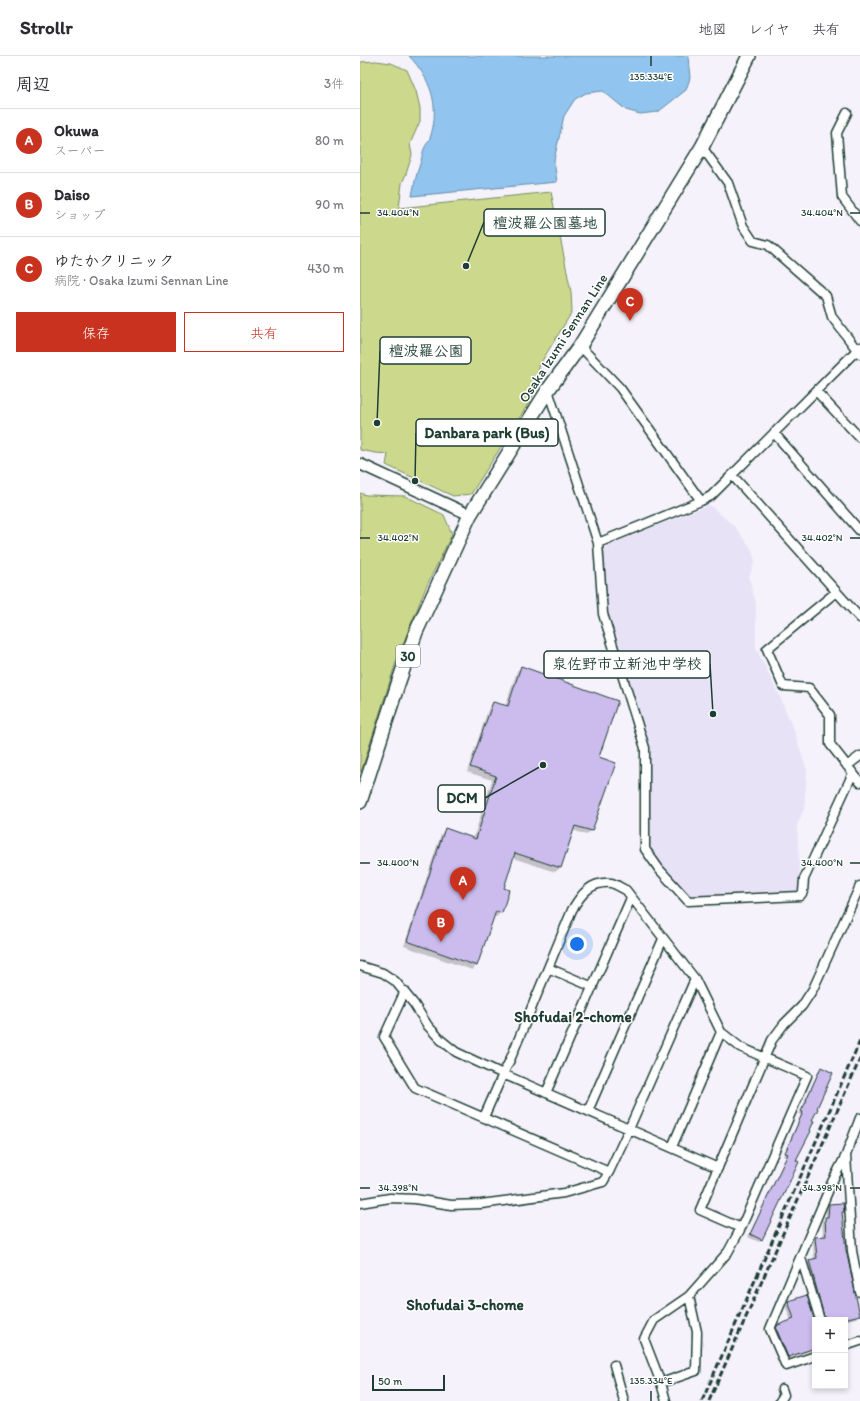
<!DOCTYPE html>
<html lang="ja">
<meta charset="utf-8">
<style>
:root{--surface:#fff;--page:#f7f7f7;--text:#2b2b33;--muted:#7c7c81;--line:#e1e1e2;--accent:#c8321e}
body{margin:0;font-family:Itim,"Klee One",sans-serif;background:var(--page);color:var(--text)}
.controls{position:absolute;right:12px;bottom:12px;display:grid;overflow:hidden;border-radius:0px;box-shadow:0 2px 6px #0003}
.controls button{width:36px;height:36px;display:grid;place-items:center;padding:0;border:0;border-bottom:1px solid var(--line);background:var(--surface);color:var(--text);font:20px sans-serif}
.scale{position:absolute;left:12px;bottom:10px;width:73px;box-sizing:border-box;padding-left:4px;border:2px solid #1f3d34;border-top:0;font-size:11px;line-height:14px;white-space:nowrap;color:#1f3d34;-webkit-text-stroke:3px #fff;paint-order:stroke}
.you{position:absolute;left:217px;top:888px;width:14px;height:14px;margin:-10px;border:3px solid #fff;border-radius:50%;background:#1a73e8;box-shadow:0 0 0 6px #1a73e833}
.badge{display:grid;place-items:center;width:26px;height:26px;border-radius:50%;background:var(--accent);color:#fff;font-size:13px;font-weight:700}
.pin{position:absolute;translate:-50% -33px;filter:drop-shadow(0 1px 2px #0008)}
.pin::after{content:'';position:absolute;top:21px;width:14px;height:12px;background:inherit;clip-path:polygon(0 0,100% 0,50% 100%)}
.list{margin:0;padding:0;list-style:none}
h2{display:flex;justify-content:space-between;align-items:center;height:52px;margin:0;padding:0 16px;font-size:17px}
h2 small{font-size:13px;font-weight:400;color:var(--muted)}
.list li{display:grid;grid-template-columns:26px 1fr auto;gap:12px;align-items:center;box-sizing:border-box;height:64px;padding:0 16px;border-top:1px solid var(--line)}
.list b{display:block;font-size:15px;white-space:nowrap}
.list p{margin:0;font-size:13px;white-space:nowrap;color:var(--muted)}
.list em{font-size:13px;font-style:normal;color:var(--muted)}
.actions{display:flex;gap:8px;padding:12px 16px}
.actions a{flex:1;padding:9px 0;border:1px solid var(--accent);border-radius:0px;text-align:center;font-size:14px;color:var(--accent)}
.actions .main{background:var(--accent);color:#fff}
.map{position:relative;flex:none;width:500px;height:1345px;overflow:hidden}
header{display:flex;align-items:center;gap:24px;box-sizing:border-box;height:56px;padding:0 20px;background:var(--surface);border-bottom:1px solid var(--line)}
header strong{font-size:19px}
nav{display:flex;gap:22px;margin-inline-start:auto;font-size:14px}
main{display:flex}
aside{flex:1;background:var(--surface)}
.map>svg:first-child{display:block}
.built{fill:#e8e2f7}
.green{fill:#ccd98d;stroke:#768b60}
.water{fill:#91c4ee;stroke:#638ea4}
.shadow{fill:#0003}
.building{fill:#cbbced;stroke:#1f3d34}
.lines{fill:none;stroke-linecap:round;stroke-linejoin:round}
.minor-casing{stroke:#1f3d34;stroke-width:11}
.tertiary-casing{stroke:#1f3d34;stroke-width:13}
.primary-casing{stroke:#1f3d34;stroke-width:16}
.minor{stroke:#fff;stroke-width:8}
.tertiary{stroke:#fff;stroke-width:10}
.primary{stroke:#fff;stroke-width:13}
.rail{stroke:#1f3d34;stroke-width:3;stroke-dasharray:6 3;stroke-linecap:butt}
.ticks{fill:none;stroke:#1f3d34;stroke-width:1.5}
.labels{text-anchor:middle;stroke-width:3;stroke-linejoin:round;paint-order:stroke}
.shield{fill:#fff;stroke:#627771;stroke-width:1}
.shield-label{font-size:13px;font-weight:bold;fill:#1f3d34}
.street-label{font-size:14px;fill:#1f3d34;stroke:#fff}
.neighbourhood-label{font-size:15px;font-weight:bold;fill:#1f3d34;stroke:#fff}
.ticks-label{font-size:10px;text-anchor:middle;fill:#1f3d34;stroke:#fff;stroke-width:3;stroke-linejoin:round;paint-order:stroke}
.leader{fill:none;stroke:#1f3d34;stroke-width:1.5}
.callout-dot{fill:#1f3d34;stroke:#fff;stroke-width:1.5}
.callout{fill:#fff;stroke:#1f3d34;stroke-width:1.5}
.callout-label{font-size:15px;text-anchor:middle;font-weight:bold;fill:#1f3d34}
</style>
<header>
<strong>Strollr</strong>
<nav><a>地図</a><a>レイヤ</a><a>共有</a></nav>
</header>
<main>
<aside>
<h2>周辺<small>3件</small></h2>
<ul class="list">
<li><span class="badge">A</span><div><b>Okuwa</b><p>スーパー</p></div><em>80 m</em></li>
<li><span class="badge">B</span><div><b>Daiso</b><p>ショップ</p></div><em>90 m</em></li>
<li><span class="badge">C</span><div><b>ゆたかクリニック</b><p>病院 · Osaka Izumi Sennan Line</p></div><em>430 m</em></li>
</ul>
<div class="actions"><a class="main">保存</a><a>共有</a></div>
</aside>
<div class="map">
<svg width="500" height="1345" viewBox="0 0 500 1345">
<rect width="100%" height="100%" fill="#f5f2fb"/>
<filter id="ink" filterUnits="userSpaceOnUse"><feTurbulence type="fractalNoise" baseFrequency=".025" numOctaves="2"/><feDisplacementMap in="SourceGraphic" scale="8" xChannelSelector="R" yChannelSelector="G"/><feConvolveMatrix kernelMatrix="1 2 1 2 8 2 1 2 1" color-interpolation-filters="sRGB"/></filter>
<g filter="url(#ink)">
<!-- built -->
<path class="built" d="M350,449l25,22 16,21 4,13 -6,17 7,25v45l23,47 16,38 12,38 -3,38 -7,17 3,49 -1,5v12l-109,5 -5,-2 -24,-29 -13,-17 1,-102 -43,-137 -3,-58 5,-8z"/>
<!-- green -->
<path class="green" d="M16,5l15,2 16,7 9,21 4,17v13l-10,23 2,11 -6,19 -4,9 -3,25 152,-16 20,100 1,20 -32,52 -8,34 -61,96 -18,2 -67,-31 2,-11 -12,-1 -16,-3v-388z
M0,437l6,2 39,1 39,19 8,19 -26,53 -29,72 -36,113h-1z"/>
<!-- water -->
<path class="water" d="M49,0h279l2,22 -4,12 -28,22 -18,2 -14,-4 -23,-19 -17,2 -11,6 -11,17 -10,44 3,22 -145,14c2,-11 4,-21 8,-32 2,-5 2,-11 4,-15 2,-5 6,-9 7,-14 9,-31 -1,-57 -22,-79z"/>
<!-- shadow -->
<path class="shadow" d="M161,611l76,90 -6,74 -5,4 -13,-5 -13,38 -5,4 -42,-14 -10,30 -2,25 -5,4 -3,-1 -17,50 -4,4 -68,-24 37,-112 4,-4 28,9 19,-59 -25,-8 22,-65 4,-4 12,4 12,-36z
M461,1012l-10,52 -50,119 -2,3 -11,-5 38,-80 -3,-1 18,-41 -2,-1 6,-11 -1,-1 15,-31z
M469,1149l14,7 -1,1 3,37 14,65 -3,3 -11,3 -23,-1 -15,-56 2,-3 5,-1 -1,-19 2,-3 8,-1 -1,-16 4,-3v-10z
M446,1240l9,28v25l-30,11 -11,-29 4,-5 13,-5 -6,-16 3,-3z"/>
<!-- building -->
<path class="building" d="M161,610l97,35 -19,56 17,6 -24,68 -17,-5 -14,42 -46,-15 -11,35 5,2 -7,23 -6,-2 -19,55 -70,-25 38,-113 31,11 20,-63 -26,-9 23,-65 15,4z
M461,1011l12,6 -16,35 1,1 -6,11 2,1 -4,9 1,1 -15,29 3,2 -37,78 -12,-6 38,-80 -3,-1 18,-41 -2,-1 6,-11h-1z
M483,1147l1,9h-2l4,38 14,65 -20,5h-15l-16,-60 8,-2 -2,-21 11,-1 -1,-19h3l1,-13z
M447,1239l8,27v26l-27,9 -12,-29 2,-3 16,-6 -6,-18z"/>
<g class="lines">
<defs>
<path id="minor" d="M487,57l-10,20 5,64 18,24
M342,91l26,36 15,43 10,15 15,4 58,51 6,21 28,37
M220,290l40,42 81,113
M188,334l50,153 5,71 42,134v101l14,20 29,32 112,-5 3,-4 1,-13 49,-106
M456,335l44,47
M414,377l86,98
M372,419l128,143
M238,487l103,-42 10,-5 149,-149
M476,536l-69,57 16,37 26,2 21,27v29l30,38
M487,710l13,-10
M0,910l23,7 12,8 19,23 14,22 13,14 15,12 47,22 215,94
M188,912l45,19
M45,935l-21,46 31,51 194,84 20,-43 66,-150
M186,1037l85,-195
M228,1055l75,-172
M124,1061l19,-43 7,-14 62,-150c9,-16 19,-29 39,-27 5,1 10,5 15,7l69,89 26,53 19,15 67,29 -66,152 -13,24 -39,44 -35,24 -10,19 17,44 5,18
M500,1062l-14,37 6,96 8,41
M312,1091l49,-115
M0,1147l30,-5 25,1 36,6 30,-1 83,-11 39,-11 6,-10
M381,1172l-41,-18 72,-170 12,-16 18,-18 11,-17 47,-103
M441,1202l19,62
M485,1290l15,-5
M455,1300l-29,10 -16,-37 62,-147 14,-27
M254,1309l10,36
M301,1327l35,-12 1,-39 -8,-36
M420,1345l4,-6 -2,-6"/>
<path id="tertiary" d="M0,408l110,51"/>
<path id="primary" d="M0,746l38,-118 18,-52 54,-117 78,-125 32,-44 122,-199 47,-91"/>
</defs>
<!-- minor casing -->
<use href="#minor" class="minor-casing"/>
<!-- tertiary casing -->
<use href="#tertiary" class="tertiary-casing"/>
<!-- primary casing -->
<use href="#primary" class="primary-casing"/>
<!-- minor -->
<use href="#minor" class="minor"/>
<!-- tertiary -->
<use href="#tertiary" class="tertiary"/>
<!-- primary -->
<use href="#primary" class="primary"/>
<!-- rail -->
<path class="rail" d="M342,1345l158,-360
M349,1345l151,-342"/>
</g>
</g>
<!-- ticks -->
<path class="ticks" d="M291,0v10M0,157h10M490,157h10M0,482h10M490,482h10M0,807h10M490,807h10M0,1132h10M490,1132h10M291,1335v10"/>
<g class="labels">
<!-- shield labels -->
<rect class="shield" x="36" y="589" width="24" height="22" rx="3"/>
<g class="shield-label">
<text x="48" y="605">30</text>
</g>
<!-- street labels -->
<g class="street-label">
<text transform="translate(203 282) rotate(-57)" y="5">Osaka Izumi Sennan Line</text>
</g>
<!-- neighbourhood labels -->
<g class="neighbourhood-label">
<text x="213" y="966">Shofudai 2-chome</text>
<text x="105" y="1254">Shofudai 3-chome</text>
</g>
</g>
<g class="ticks-label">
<text x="291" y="24">135.334°E</text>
<text x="38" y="160">34.404°N</text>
<text x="462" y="160">34.404°N</text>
<text x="38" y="485">34.402°N</text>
<text x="462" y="485">34.402°N</text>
<text x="38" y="810">34.400°N</text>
<text x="462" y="810">34.400°N</text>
<text x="38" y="1135">34.398°N</text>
<text x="462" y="1135">34.398°N</text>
<text x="291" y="1328">135.334°E</text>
</g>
<!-- callouts -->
<path class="leader" d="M106 210L124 166M17 367L20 295M55 425L56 377M353 658L350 608M183 709L125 742"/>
<g class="callout-dot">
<circle cx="106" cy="210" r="4"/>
<circle cx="17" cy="367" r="4"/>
<circle cx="55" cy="425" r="4"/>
<circle cx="353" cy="658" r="4"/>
<circle cx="183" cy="709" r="4"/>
</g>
<g class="callout">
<rect x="124" y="153" width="121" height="27" rx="4"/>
<rect x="20" y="281" width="91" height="27" rx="4"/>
<rect x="56" y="363" width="142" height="27" rx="4"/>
<rect x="184" y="595" width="166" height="27" rx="4"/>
<rect x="78" y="729" width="47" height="27" rx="4"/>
</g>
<g class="callout-label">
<text x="185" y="172">檀波羅公園墓地</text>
<text x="66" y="300">檀波羅公園</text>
<text x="127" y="382">Danbara park (Bus)</text>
<text x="267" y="613">泉佐野市立新池中学校</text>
<text x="102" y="747">DCM</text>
</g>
</svg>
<div class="controls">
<button>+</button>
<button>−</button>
</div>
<div class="scale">50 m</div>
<div class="you"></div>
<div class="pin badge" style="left:103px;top:844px">A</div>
<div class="pin badge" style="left:81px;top:886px">B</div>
<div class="pin badge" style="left:270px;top:265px">C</div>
</div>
</main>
